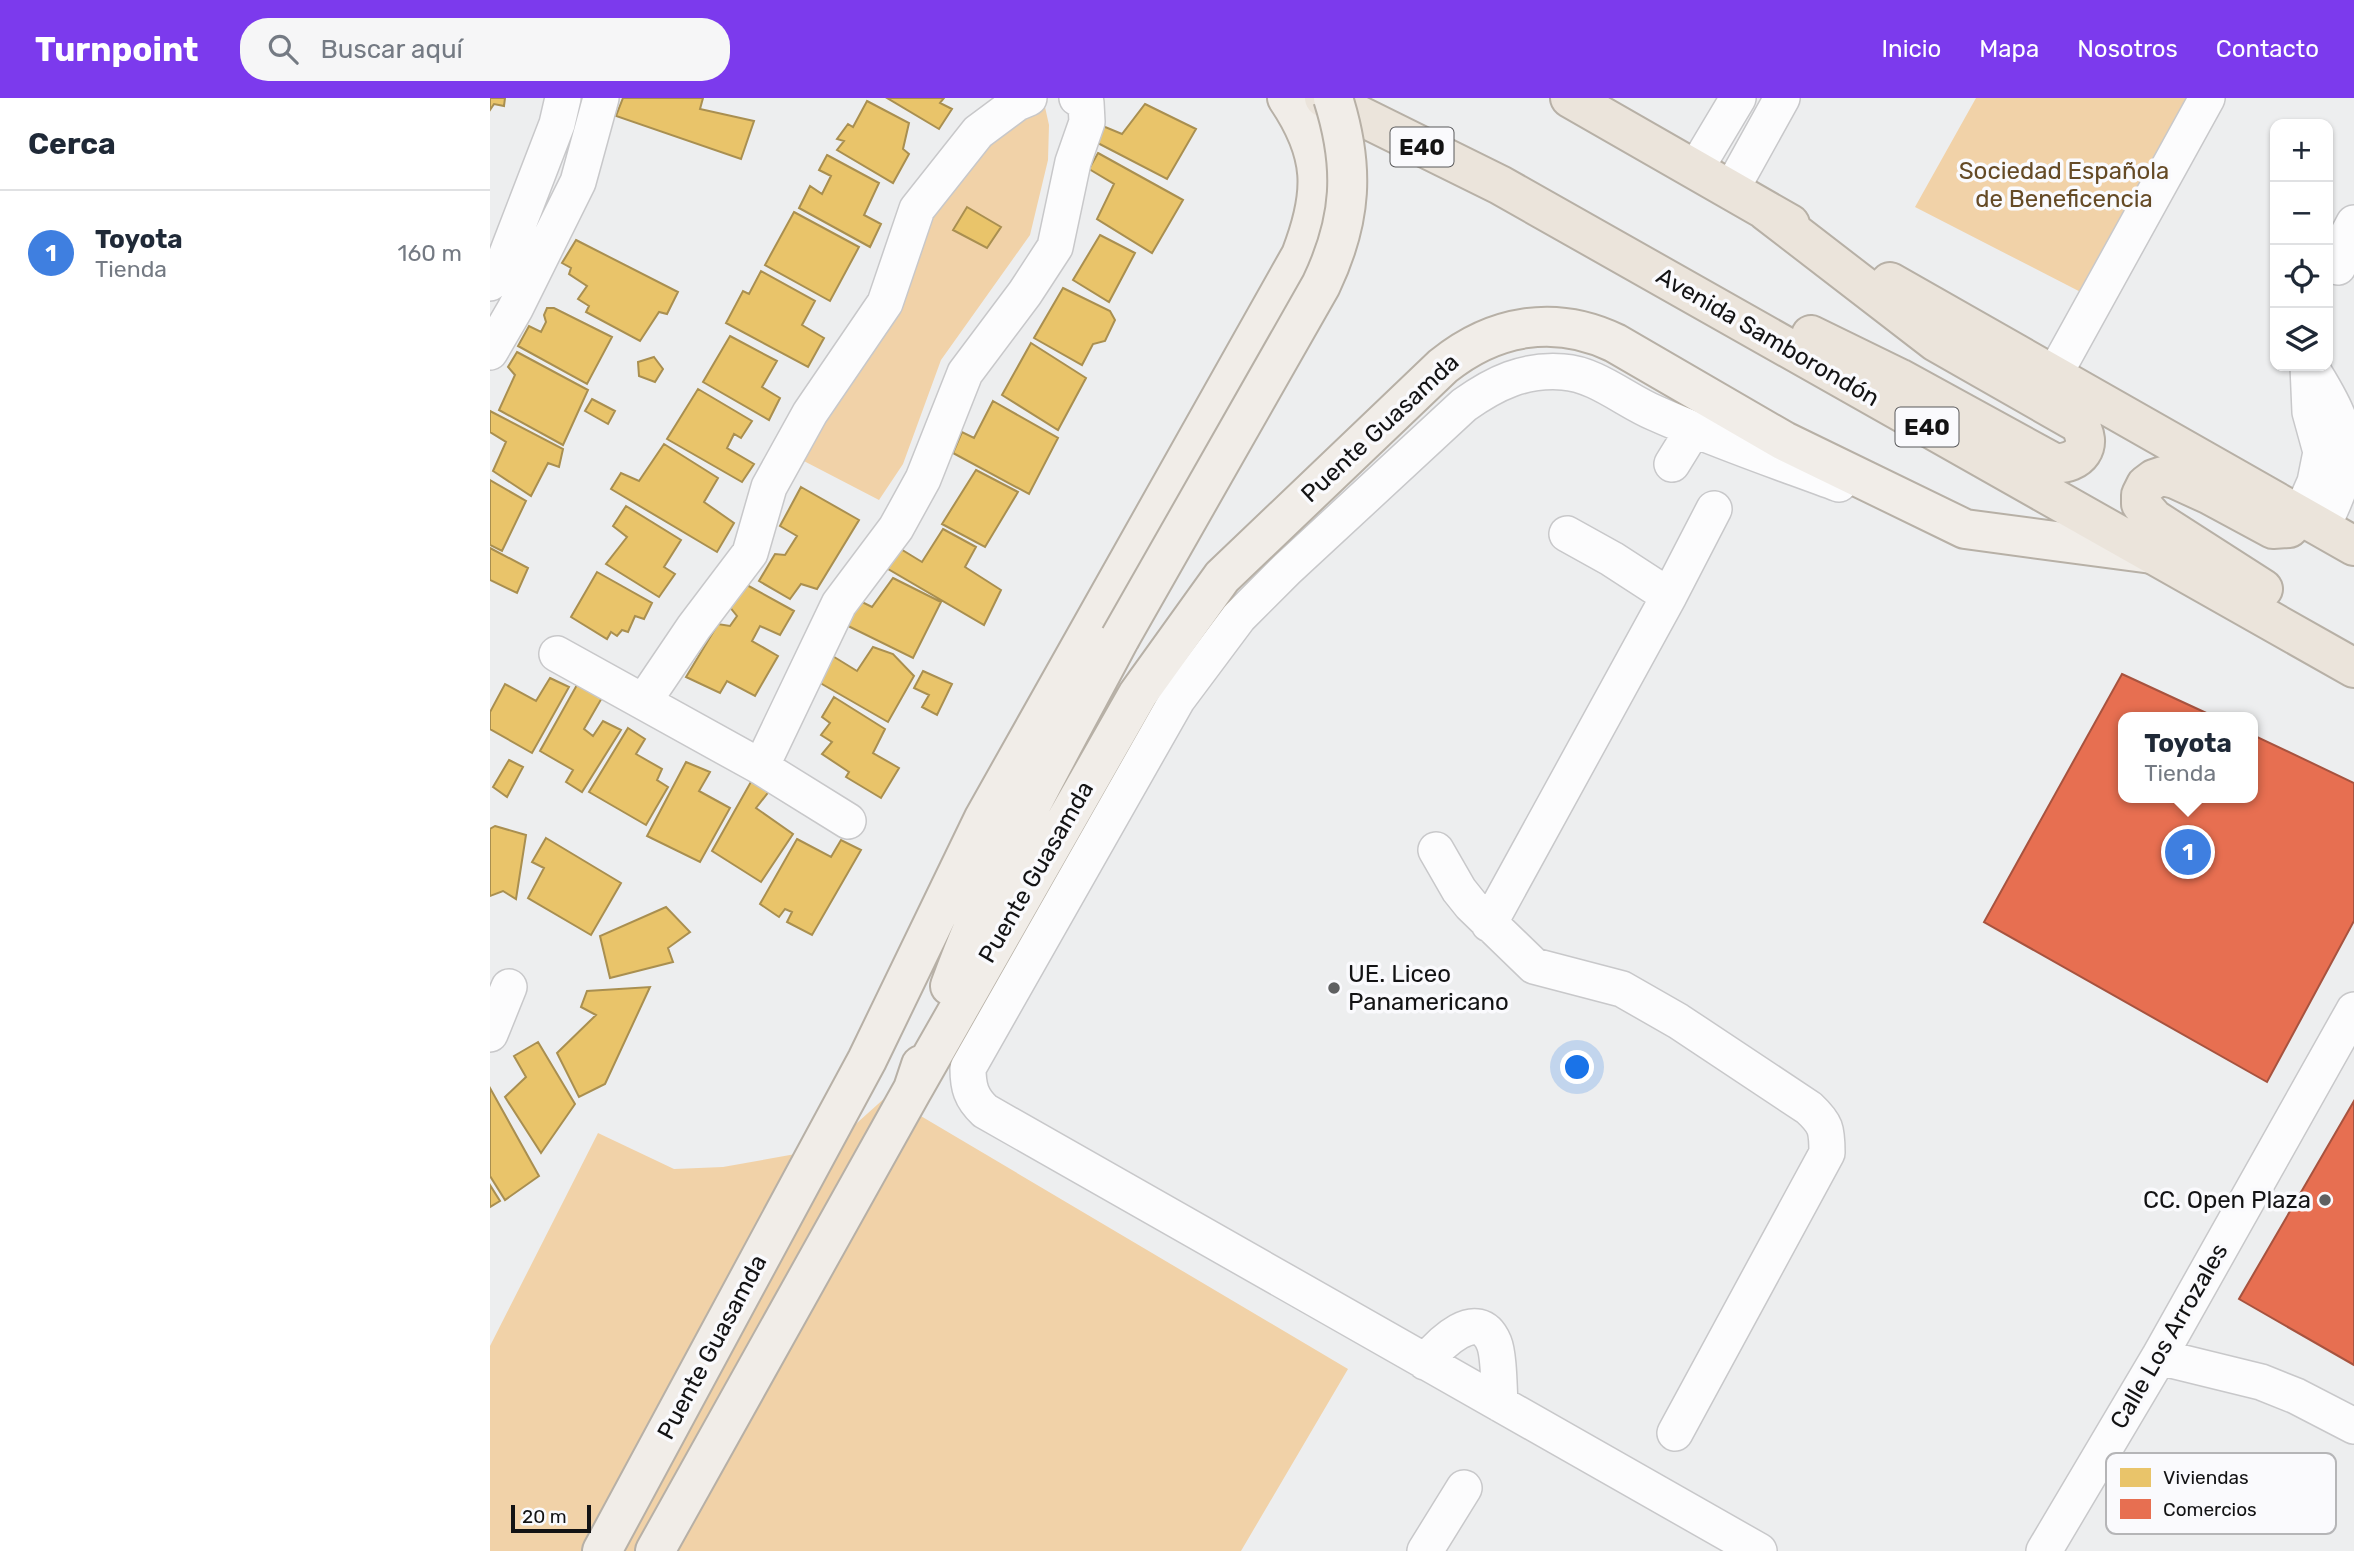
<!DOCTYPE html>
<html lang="es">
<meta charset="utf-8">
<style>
:root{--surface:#fff;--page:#f6f6f7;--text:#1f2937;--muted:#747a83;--line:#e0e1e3;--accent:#7c3aed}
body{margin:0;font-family:Rubik,sans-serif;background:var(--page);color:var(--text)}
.controls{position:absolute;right:21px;top:21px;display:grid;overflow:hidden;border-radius:14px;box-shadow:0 2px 5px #0004}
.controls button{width:63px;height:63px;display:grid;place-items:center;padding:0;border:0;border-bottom:2px solid var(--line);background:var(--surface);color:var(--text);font:35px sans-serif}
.scale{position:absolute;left:21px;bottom:18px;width:80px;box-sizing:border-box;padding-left:7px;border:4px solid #131314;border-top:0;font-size:19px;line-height:24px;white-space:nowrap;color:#131314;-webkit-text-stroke:5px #fafafd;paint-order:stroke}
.you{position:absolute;left:1088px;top:970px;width:24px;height:24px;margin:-18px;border:5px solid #fff;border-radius:50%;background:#1a73e8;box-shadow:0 0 0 10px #1a73e833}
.badge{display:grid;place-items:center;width:46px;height:46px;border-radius:50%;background:var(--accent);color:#fff;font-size:23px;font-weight:700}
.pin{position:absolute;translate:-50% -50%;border:4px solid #fff;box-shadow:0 2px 7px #0006}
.popup{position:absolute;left:1628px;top:614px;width:140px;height:91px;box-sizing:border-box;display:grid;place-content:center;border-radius:14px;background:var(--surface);filter:drop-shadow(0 2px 5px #0005);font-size:23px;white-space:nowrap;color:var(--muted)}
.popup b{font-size:26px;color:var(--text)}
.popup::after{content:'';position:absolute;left:50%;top:100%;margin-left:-14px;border:14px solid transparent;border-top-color:var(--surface)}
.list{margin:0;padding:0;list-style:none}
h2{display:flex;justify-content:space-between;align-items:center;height:91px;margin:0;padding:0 28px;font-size:30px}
h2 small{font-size:23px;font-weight:400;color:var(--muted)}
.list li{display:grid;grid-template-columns:46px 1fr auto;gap:21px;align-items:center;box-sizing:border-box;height:126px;padding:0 28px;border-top:2px solid var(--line)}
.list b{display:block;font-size:26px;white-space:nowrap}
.list p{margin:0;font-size:23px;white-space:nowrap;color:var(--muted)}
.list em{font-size:23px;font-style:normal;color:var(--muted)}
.icon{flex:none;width:38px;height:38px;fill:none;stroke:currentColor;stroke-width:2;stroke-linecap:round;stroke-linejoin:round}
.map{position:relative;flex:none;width:1864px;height:1453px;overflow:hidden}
header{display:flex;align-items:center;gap:42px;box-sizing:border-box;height:98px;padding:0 35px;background:var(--accent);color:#fff}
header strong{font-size:33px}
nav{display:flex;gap:38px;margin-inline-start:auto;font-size:24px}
.search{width:490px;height:63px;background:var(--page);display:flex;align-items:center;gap:18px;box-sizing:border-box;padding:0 24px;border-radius:28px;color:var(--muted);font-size:26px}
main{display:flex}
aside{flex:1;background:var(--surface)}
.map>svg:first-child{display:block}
.green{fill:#f1d2a8}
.homes{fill:#e9c46a;stroke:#a98f50;stroke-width:2}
.shops{fill:#e76f51;stroke:#a7533f;stroke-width:2}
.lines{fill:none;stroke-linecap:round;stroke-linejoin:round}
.minor-casing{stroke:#c8c8ca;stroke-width:38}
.major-casing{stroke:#b7b0a6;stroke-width:42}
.highway-casing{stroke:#b7b0a6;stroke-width:42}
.minor{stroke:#fcfcfd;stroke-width:35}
.major{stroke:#f1ede8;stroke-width:38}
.highway{stroke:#ebe4db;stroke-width:38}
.major-bridge-casing{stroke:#b7b0a6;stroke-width:42;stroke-linecap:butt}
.major-bridge{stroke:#f1ede8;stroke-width:38}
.poi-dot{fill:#5f6061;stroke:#fafafd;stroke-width:2.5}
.labels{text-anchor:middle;stroke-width:7;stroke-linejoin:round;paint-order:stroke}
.shield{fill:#fafafd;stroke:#58585a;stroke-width:2}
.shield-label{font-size:23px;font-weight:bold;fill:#131314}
.park-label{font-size:24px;fill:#654a25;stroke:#fafafd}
.street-label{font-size:24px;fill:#131314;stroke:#fafafd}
.poi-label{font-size:24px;fill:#131314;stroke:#fafafd;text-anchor:start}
.key{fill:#fafafd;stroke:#b5b5b7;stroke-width:2}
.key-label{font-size:19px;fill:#131314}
</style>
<header>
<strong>Turnpoint</strong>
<div class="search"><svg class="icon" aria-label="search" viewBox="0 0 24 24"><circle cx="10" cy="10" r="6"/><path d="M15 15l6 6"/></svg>Buscar aquí</div>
<nav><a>Inicio</a><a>Mapa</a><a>Nosotros</a><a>Contacto</a></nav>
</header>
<main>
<aside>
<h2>Cerca<small></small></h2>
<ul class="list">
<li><span class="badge" style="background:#3f7fe0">1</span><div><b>Toyota</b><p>Tienda</p></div><em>160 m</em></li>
</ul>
</aside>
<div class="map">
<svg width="1864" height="1453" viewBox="0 0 1864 1453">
<rect width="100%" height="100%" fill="#edeeef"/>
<!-- green -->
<path class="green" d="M1486,0h241l-115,205 -187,-96z
M539,6l16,3 4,18 -1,35 -18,75 -89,125 -38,104 -24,36 -79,-41 123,-246z
M397,998l461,273 -107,182h-751v-205l108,-213 76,36 49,-2 106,-19z"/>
<!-- homes -->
<path class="homes" d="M0,0h15l-1,8 -10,-2 -4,6z
M133,0h80l-3,11 54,12 -13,38 -125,-43z
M397,0h57l-4,5 12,6 -13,20z
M377,3l42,22 -6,26 6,5 -16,29 -56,-33 7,-9 -7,-2 11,-15 5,3z
M655,6l51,25 -29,50 -77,-40 8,-15 24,10z
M608,55l85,47 -31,53 -55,-34 17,-35 -25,-15z
M337,57l52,28 -15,32 17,9 -11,23 -71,-39 11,-22 12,8 9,-18 -12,-6z
M477,109l34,20 -14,21 -34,-18z
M304,114l65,35 -29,54 -65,-36z
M610,137l35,18 -26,49 -36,-22z
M86,142l102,52 -11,22 -8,-2 -19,29 -54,-29 3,-6 -11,-7 9,-13 -18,-12 2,-6 -9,-5z
M271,173l54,30 -13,24 22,13 -16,29 -82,-44 17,-32 6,3z
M573,190l47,23 5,9 -10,21 -12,3 -11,21 -48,-27z
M57,210h7l58,29 -25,47 -69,-38 11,-20 12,6 5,-10 -2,-7z
M240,238l47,25 -15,26 18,11 -11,22 -66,-38z
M541,245l55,35 -28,52 -56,-35z
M27,254l71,38 -25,55 -64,-35 16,-35 -7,-8z
M164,259l9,12 -8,13 -16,-6 -1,-14z
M208,291l54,32 -11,17 -7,-4 -7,14 27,16 -12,18 -75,-43z
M102,301l23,12 -7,13 -23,-13z
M503,303l65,37 -29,56 -76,-41 9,-21 12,6z
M0,313l73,38 -4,18 -11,-4 -17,33 -38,-25 13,-29 -16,-10z
M174,346l54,34 -14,24 30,21 -17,29 -106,-63 10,-16 18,8z
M486,372l42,22 -33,55 -43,-23z
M0,382l36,21 -24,50 -12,-6z
M311,389l58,33 -42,69 -16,-5 -11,15 -31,-18 16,-27 10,1 12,-19 -17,-10z
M136,408l55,34 -17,27 11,7 -16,23 -53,-33 21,-27 -14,-11z
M453,431l33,18 -11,20 36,23 -17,35 -101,-59 16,-18 23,14z
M0,450l38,20 -11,25 -27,-13z
M107,474l55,31 -8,16 -9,-3 -7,16 -6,-2 -5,6 -6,-4 -4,7 -36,-22z
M403,480l48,24 -28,56 -71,-35 14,-24 16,8z
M255,486l49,27 -14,24 -20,-9 -8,15 26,15 -23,40 -28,-15 -7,12 -34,-16 32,-53 12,2 7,-10 -8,-10z
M383,549l20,7 21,22 -26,46 -73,-42 16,-25 26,16z
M433,573l29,13 -15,31 -15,-8 7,-12 -15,-7z
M60,580l19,9 -37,66 -42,-24v-17l15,-28 31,17z
M88,585l25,13 -19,33 9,7 10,-15 18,9 -39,62 -16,-10 7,-12 -33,-19z
M344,599l51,32 -12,24 26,15 -18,30 -35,-21 3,-5 -27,-18 10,-12 -11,-7 9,-12 -8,-6z
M138,630l17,11 -9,15 26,15 -5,11 11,7 -22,38 -57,-33z
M19,662l14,7 -16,30 -14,-10z
M196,664l24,10 -11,19 31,17 -30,54 -53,-26z
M262,682l18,10 -14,18 37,26 -32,48 -49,-31z
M5,728l31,9 -10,64 -13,-8 -13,5v-67z
M56,740l75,45 -30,52 -63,-37 16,-30 -12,-6z
M307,741l34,18 10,-17 20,10 -49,85 -25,-13 5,-10 -7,-3 -6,8 -19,-13z
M176,809l24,25 -22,16 5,14 -63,16 -10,-42z
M160,889l-45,97 -26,13 -22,-44 39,-38 -15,-8 6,-16z
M48,944l37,62 -34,49 -36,-56 21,-20 -12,-21z
M0,990l49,88 -34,24 -15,-24z
M0,1087l10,16 -10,6z"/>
<!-- shops -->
<path class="shops" d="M1632,576l93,43h-92v81h130v-63l101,48v138l-87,161 -283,-160z
M1864,1003v264l-115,-66z"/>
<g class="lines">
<defs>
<path id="minor" d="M1205,72l43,-72
M1241,92l51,-92
M1848,169l-1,-12 17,-32
M0,185l15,-24 52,-135 6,-26
M0,254l25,-43 63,-127 23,-84
M1820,268c19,30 43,68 34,106 -4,19 -14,38 -22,56
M1564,277l153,-277
M1182,366l21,-34
M1810,418l15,-34 6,-30 -11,-40 -2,-46
M1077,436l45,25 57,37
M67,556l204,113 87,54
M154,603l50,-74 56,-74 19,-66 41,-74 75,-110 32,-94 61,-77 39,-29 12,-5
M271,669l78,-163 57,-76 27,-49 42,-106 60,-80 30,-46 18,-85 14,-40 -1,-19 -9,-5
M946,752l23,40 12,15 63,61 88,23 56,32 131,87c17,16 18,21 18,45l-152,280
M999,826l180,-328 45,-87
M0,936l19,-47
M1669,1259l102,25 35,14 58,30
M935,1264c14,-17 53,-58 69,-19 5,12 5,46 6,61
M935,1453l39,-63
M1269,1453l-774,-440c-14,-13 -17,-24 -17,-43l209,-368 62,-83 48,-48 177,-164c31,-22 60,-36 99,-33 33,2 63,29 92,41 60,27 122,48 184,71
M1554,1453l115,-194 195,-347"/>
<path id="major" d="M460,888c44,-122 110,-234 170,-348
M423,991l225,-395 84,-117 221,-211c51,-41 112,-52 172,-23l169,98 181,88 187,25
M112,1453l265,-491 117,-242 317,-563c24,-62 24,-101 -14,-157
M165,1453l258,-462 8,-24"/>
<path id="highway" d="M834,0l176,87 854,483
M1080,0l220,126
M1276,113l170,131 142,81c17,22 1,42 -24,40l-155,-85 -88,-43
M1400,184l464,264
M1773,491l-109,-70 -13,-15v-9l5,-10 8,-6 9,-3 12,3 35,16 63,34 16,-1 11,-12"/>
</defs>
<!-- minor casing -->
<use href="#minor" class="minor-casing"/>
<!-- major casing -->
<use href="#major" class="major-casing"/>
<!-- highway casing -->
<use href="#highway" class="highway-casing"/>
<!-- minor -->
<use href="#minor" class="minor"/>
<!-- major -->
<use href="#major" class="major"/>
<!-- highway -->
<use href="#highway" class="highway"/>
<defs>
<path id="major-bridge" d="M630,540l201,-353c31,-65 34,-118 12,-187"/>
</defs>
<!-- major-bridge casing -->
<use href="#major-bridge" class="major-bridge-casing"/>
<!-- major-bridge -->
<use href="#major-bridge" class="major-bridge"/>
</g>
<!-- markers -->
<g class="poi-dot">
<circle cx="844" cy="890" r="7"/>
<circle cx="1835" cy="1102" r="7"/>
</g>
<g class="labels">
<!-- shield labels -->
<g class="shield">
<rect x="900.5" y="29.5" width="63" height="39" rx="5"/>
<rect x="1405.5" y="309.5" width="63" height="39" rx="5"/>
</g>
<g class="shield-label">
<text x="932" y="57">E40</text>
<text x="1437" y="337">E40</text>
</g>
<!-- park labels -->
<g class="park-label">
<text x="1574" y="81">Sociedad Española<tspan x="1574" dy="28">de Beneficencia</tspan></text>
</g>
<!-- street labels -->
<g class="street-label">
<text transform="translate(1278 239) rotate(30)" y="8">Avenida Samborondón</text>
<text transform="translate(890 330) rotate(-43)" y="8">Puente Guasamda</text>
<text transform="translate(546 774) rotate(-60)" y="8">Puente Guasamda</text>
<text transform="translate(1679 1238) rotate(-60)" y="8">Calle Los Arrozales</text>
<text transform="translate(222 1249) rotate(-62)" y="8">Puente Guasamda</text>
</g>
<!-- poi labels -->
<g class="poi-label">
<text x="858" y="884">UE. Liceo<tspan x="858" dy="28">Panamericano</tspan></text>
<text x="1821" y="1110" text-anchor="end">CC. Open Plaza</text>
</g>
</g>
<!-- legend -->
<rect x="1616" y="1355" width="230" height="81" rx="10" class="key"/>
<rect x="1630" y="1370" width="31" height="19" fill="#e9c46a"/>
<rect x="1630" y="1401" width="31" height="20" fill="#e76f51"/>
<g class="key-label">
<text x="1673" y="1386">Viviendas</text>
<text x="1673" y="1418">Comercios</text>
</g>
</svg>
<div class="controls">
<button>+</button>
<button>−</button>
<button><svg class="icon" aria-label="locate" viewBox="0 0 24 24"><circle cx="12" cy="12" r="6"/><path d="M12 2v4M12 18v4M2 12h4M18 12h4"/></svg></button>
<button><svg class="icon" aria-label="layers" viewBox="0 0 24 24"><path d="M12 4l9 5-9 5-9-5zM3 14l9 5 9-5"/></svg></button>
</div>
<div class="scale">20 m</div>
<div class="you"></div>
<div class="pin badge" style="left:1698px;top:754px;background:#3f7fe0">1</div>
<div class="popup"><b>Toyota</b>Tienda</div>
</div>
</main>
